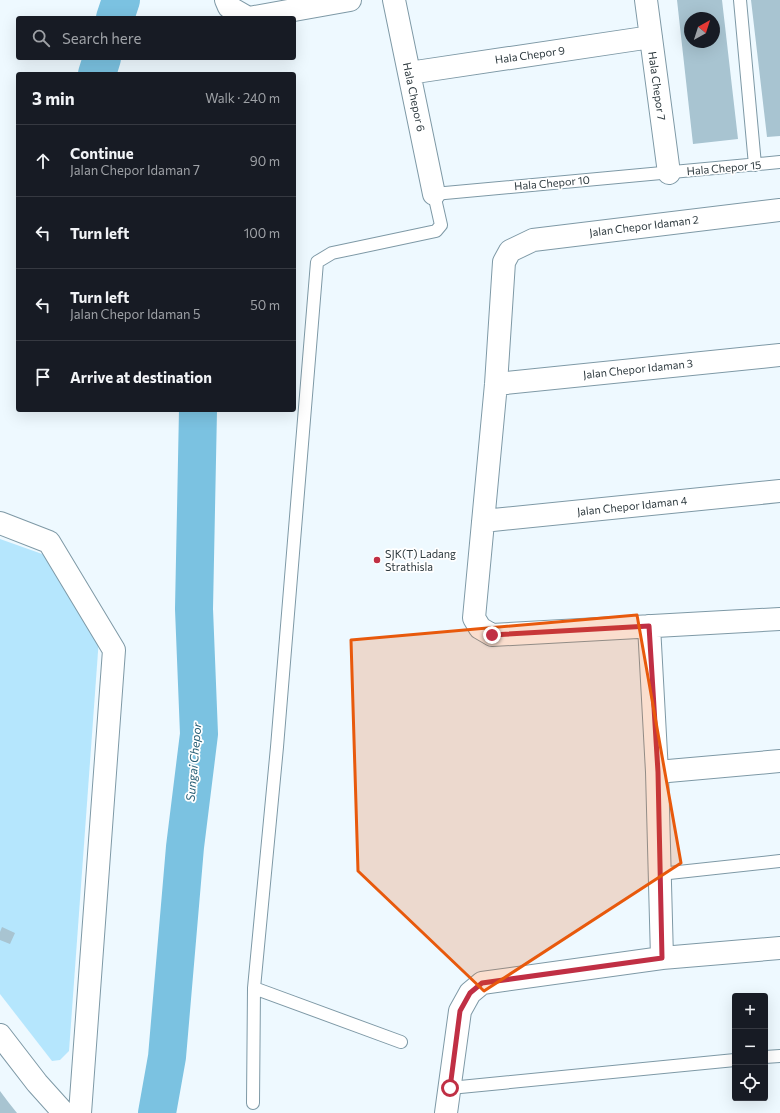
<!DOCTYPE html>
<meta charset="utf-8">
<style>
:root{--surface:#171b24;--page:#242831;--text:#f1f3f6;--muted:#9ea1a6;--line:#363941}
body{margin:0;font-family:Commissioner,sans-serif;background:var(--page);color:var(--text)}
.controls{position:absolute;right:12px;bottom:12px;display:grid;overflow:hidden;border-radius:4px;box-shadow:0 4px 16px #0002}
.controls button{width:36px;height:36px;display:grid;place-items:center;padding:0;border:0;border-bottom:1px solid var(--line);background:var(--surface);color:var(--text);font:20px sans-serif}
.compass{position:absolute;left:684px;top:12px;width:36px;height:36px;border-radius:50%;background:var(--surface);box-shadow:0 4px 16px #0002;rotate:39deg}
.stop{position:absolute;width:12px;height:12px;margin:-9px;border:3px solid #c02f44;border-radius:50%;background:#fff}
.stop.end{background:#c02f44;border-color:#fff;box-shadow:0 1px 4px #0008}
.list{margin:0;padding:0;list-style:none}
h2{display:flex;justify-content:space-between;align-items:center;height:52px;margin:0;padding:0 16px;font-size:17px}
h2 small{font-size:13px;font-weight:400;color:var(--muted)}
.list li{display:grid;grid-template-columns:26px 1fr auto;gap:12px;align-items:center;box-sizing:border-box;height:72px;padding:0 16px;border-top:1px solid var(--line)}
.list b{display:block;font-size:15px;white-space:nowrap}
.list p{margin:0;font-size:13px;white-space:nowrap;color:var(--muted)}
.list em{font-size:13px;font-style:normal;color:var(--muted)}
.icon{flex:none;width:22px;height:22px;fill:none;stroke:currentColor;stroke-width:2;stroke-linecap:round;stroke-linejoin:round}
.map{position:relative;flex:none;width:780px;height:1113px;overflow:hidden}
.search{position:absolute;background:var(--surface);box-shadow:0 4px 16px #0002;left:16px;top:16px;width:280px;height:44px;display:flex;align-items:center;gap:10px;box-sizing:border-box;padding:0 14px;border-radius:4px;color:var(--muted);font-size:15px}
.panel{position:absolute;background:var(--surface);box-shadow:0 4px 16px #0002;left:16px;top:72px;width:280px;height:340px;border-radius:4px}
.map>svg:first-child{display:block}
.green{fill:#b5e6fd}
.lines{fill:none;stroke-linecap:round;stroke-linejoin:round}
.river{stroke:#7bc2e1;stroke-width:38}
.building{fill:#a8c4d1;fill-rule:evenodd}
.service-casing{stroke:#7e99a6;stroke-width:14}
.minor-casing{stroke:#7e99a6;stroke-width:24}
.service{stroke:#fff;stroke-width:12}
.minor{stroke:#fff;stroke-width:22}
.route{stroke:#c02f44;stroke-width:5}
.marked{fill:#e8590c;fill-opacity:0.2;stroke:#e8590c;stroke-width:3;stroke-linejoin:round}
.poi-dot{fill:#c02f44;stroke:#fff;stroke-width:1.5}
.labels{text-anchor:middle;stroke-width:3.5;stroke-linejoin:round;paint-order:stroke}
.street-label{font-size:11px;fill:#2d393e;stroke:#fff}
.poi-label{font-size:11px;fill:#2d393e;stroke:#fff;text-anchor:start}
.water-label{font-size:12px;font-style:italic;fill:#285f76;stroke:#fff}
</style>
<div class="map">
<svg width="780" height="1113" viewBox="0 0 780 1113">
<rect width="100%" height="100%" fill="#eef9ff"/>
<!-- green -->
<path class="green" d="M0,539l45,16 54,83 -30,413 -9,9 -8,1 -52,-67z"/>
<g class="lines">
<!-- river -->
<path class="river" d="M115,18l6,-18
M97,74l5,-16
M157,1113l10,-56 18,-210 14,-113 -5,-125 4,-199"/>
</g>
<!-- building -->
<path class="building" d="M677,0h45l16,139 -45,5zM690,18h24v24h-24z
M751,0h29v136l-13,1z
M2,927l13,6 -5,11 -10,-4v-8z
M0,1091l9,12 8,10h-17z"/>
<g class="lines">
<defs>
<path id="service" d="M740,0l15,165
M660,874l120,-13
M254,988l147,54
M765,1057l15,-1
M450,1088l285,-28
M253,1103l1,-115 23,-241 40,-485 15,-9 104,-22 5,-6 -7,-31 346,-32"/>
<path id="minor" d="M226,0l3,7 19,11
M394,0l40,194
M646,0l23,173
M249,18l101,-18
M409,73l242,-36
M780,210l-247,30 -23,11 -6,11 -8,122 -22,234 6,10 12,7 288,-16
M496,384l284,-29
M483,521l297,-30
M0,523l49,19 65,108 -34,463
M649,626l8,146 5,186
M657,772l123,-11
M0,1035l37,48 27,30
M446,1113l14,-102 10,-18 12,-10 180,-25 118,-10"/>
</defs>
<!-- service casing -->
<use href="#service" class="service-casing"/>
<!-- minor casing -->
<use href="#minor" class="minor-casing"/>
<!-- service -->
<use href="#service" class="service"/>
<!-- minor -->
<use href="#minor" class="minor"/>
</g>
<g class="lines">
<!-- route -->
<path class="route" d="M450,1088l10,-77 10,-18 12,-10 180,-25 -4,-186 -9,-146 -157,9"/>
</g>
<!-- marked area -->
<path class="marked" d="M637,615l44,248 -197,128 -126,-120 -7,-231z"/>
<!-- markers -->
<circle class="poi-dot" cx="377" cy="560" r="4"/>
<g class="labels">
<!-- street labels -->
<g class="street-label">
<text transform="translate(530 55) rotate(-8)" y="4">Hala Chepor 9</text>
<text transform="translate(657 86) rotate(82)" y="4">Hala Chepor 7</text>
<text transform="translate(414 97) rotate(78)" y="4">Hala Chepor 6</text>
<text transform="translate(724 168) rotate(-5)" y="4">Hala Chepor 15</text>
<text transform="translate(552 183) rotate(-5)" y="4">Hala Chepor 10</text>
<text transform="translate(644 226) rotate(-7)" y="4">Jalan Chepor Idaman 2</text>
<text transform="translate(638 369) rotate(-6)" y="4">Jalan Chepor Idaman 3</text>
<text transform="translate(632 506) rotate(-6)" y="4">Jalan Chepor Idaman 4</text>
</g>
<!-- poi labels -->
<g class="poi-label">
<text x="385" y="558">SJK(T) Ladang<tspan x="385" dy="13">Strathisla</tspan></text>
</g>
<!-- water labels -->
<g class="water-label">
<text transform="translate(194 762) rotate(-85)" y="4">Sungai Chepor</text>
</g>
</g>
</svg>
<div class="controls">
<button>+</button>
<button>−</button>
<button><svg class="icon" aria-label="locate" viewBox="0 0 24 24"><circle cx="12" cy="12" r="6"/><path d="M12 2v4M12 18v4M2 12h4M18 12h4"/></svg></button>
</div>
<svg class="compass" viewBox="-18 -18 36 36"><path d="M0-13l5 13h-10z" fill="#e53935"/><path d="M0 13l5-13h-10z" fill="#9ea1a6"/></svg>
<div class="stop" style="left:450px;top:1088px"></div>
<div class="stop end" style="left:492px;top:635px"></div>
<div class="search"><svg class="icon" aria-label="search" viewBox="0 0 24 24"><circle cx="10" cy="10" r="6"/><path d="M15 15l6 6"/></svg>Search here</div>
<section class="panel">
<h2>3 min<small>Walk · 240 m</small></h2>
<ul class="list">
<li><svg class="icon" aria-label="ahead" viewBox="0 0 24 24"><path d="M12 20V5M6 11l6-6 6 6"/></svg><div><b>Continue</b><p>Jalan Chepor Idaman 7</p></div><em>90 m</em></li>
<li><svg class="icon" aria-label="left" viewBox="0 0 24 24"><path d="M17 20v-9H6M10 6l-5 5 5 5"/></svg><div><b>Turn left</b></div><em>100 m</em></li>
<li><svg class="icon" aria-label="left" viewBox="0 0 24 24"><path d="M17 20v-9H6M10 6l-5 5 5 5"/></svg><div><b>Turn left</b><p>Jalan Chepor Idaman 5</p></div><em>50 m</em></li>
<li><svg class="icon" aria-label="arrive" viewBox="0 0 24 24"><path d="M6 21V4h12l-3 4 3 4H6"/></svg><div><b>Arrive at destination</b></div></li>
</ul>
</section>
</div>
